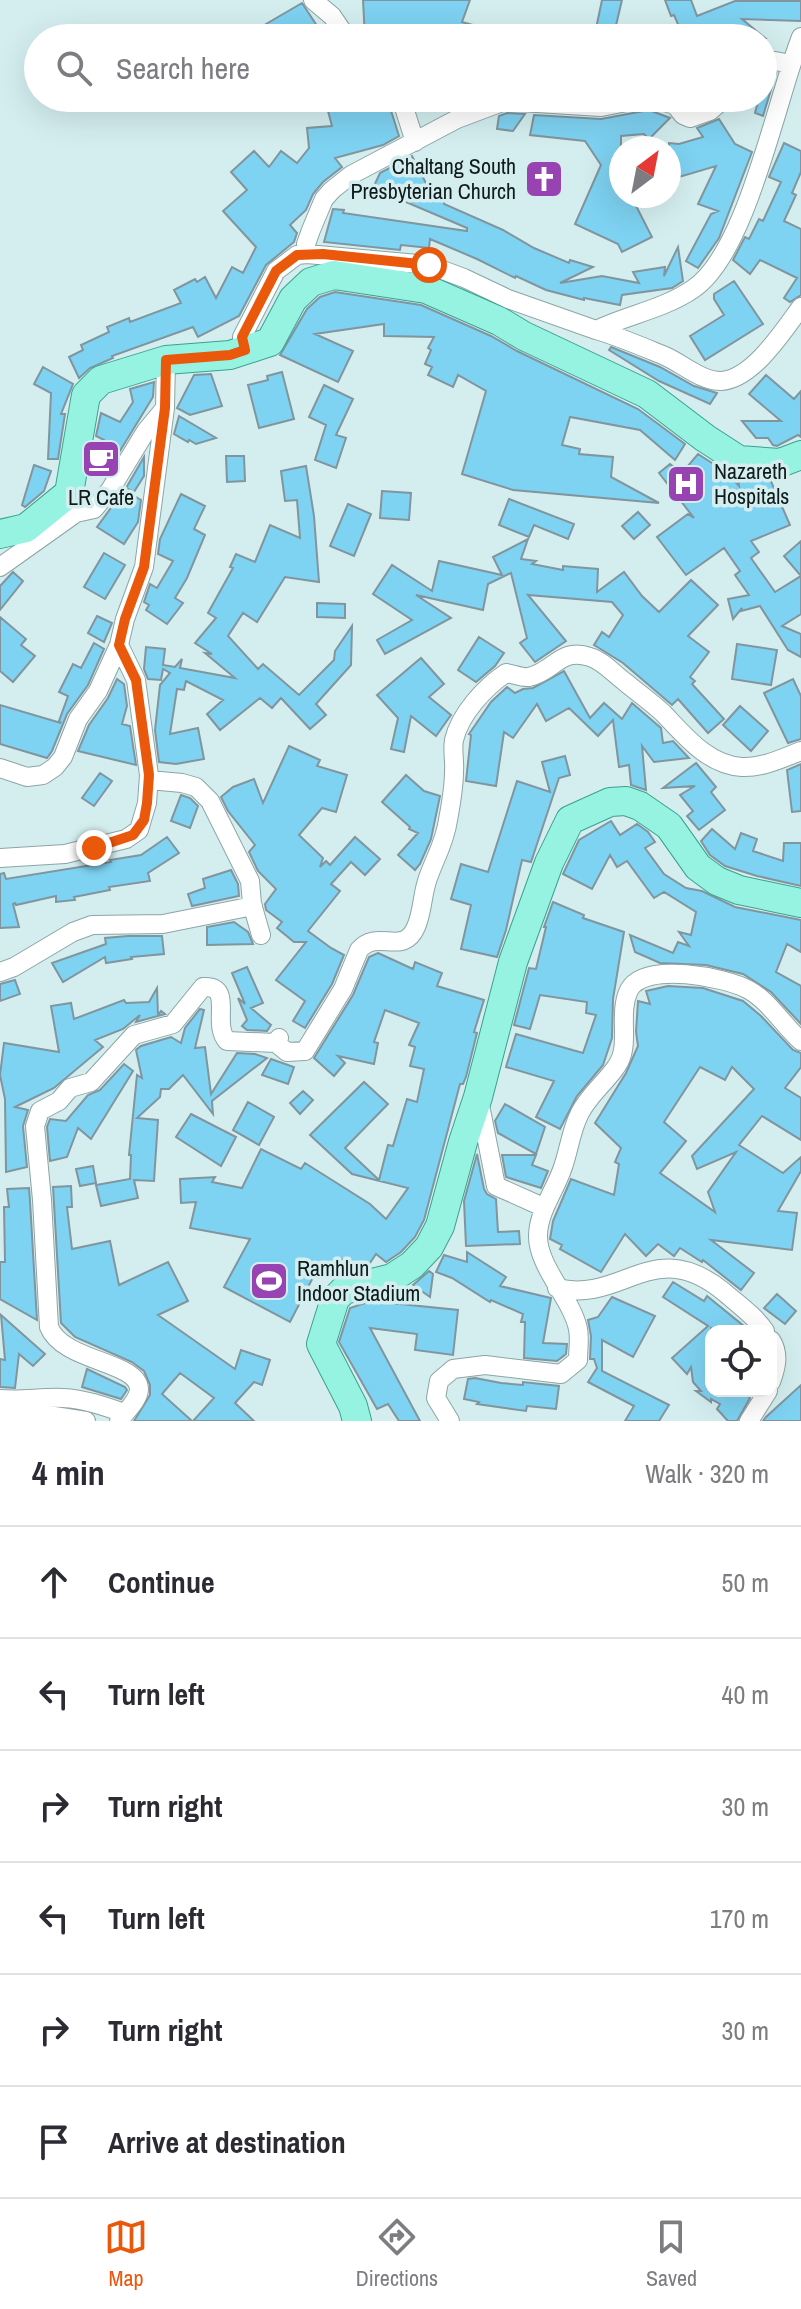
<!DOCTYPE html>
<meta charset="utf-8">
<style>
:root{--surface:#fff;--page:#f2f2f3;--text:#2b2b33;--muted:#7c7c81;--line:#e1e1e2;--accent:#ea580c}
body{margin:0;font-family:"Archivo Narrow",sans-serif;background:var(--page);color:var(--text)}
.controls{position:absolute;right:24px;bottom:24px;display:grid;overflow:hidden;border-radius:16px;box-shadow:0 8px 32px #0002}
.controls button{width:72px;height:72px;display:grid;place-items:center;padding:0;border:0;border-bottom:2px solid var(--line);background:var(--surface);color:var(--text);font:40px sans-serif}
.compass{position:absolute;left:609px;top:136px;width:72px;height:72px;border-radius:50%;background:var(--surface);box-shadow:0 8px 32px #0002;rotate:32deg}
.stop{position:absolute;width:24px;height:24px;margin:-18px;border:6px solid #ea580c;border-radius:50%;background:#fff}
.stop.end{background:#ea580c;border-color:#fff;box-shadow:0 2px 8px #0008}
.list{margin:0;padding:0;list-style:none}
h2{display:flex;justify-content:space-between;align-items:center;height:104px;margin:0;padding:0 32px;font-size:34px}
h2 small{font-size:26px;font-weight:400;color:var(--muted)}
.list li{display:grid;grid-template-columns:52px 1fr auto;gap:24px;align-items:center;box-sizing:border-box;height:112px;padding:0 32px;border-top:2px solid var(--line)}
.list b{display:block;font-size:30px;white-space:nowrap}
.list em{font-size:26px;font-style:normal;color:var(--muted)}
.icon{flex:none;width:44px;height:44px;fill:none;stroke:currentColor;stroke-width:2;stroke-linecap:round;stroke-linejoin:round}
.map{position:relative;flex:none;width:801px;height:1421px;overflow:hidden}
.search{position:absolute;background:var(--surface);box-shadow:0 8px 32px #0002;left:24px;right:24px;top:24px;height:88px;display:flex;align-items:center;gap:20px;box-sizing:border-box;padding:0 28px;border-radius:44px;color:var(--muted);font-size:30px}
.sheet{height:776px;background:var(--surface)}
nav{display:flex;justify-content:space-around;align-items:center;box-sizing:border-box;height:112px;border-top:2px solid var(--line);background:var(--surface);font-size:22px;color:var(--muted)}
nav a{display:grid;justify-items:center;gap:4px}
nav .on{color:var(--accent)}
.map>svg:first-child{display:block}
.building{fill:#7ed2f2;stroke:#80959e;stroke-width:2;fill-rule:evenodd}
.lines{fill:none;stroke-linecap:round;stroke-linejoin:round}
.street-casing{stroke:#8ca5a6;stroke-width:20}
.primary-casing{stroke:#3aa18e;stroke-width:30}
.street{stroke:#fff;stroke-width:18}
.primary{stroke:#96f2e1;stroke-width:28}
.route{stroke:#ea580c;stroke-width:10}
.labels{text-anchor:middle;stroke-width:7;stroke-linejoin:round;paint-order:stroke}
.poi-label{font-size:22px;fill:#101a1a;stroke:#d4eeef;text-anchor:start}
</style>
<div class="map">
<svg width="801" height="1421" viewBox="0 0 801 1421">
<rect width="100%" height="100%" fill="#d4eeef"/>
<!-- building -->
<path class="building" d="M363,0h107l-8,22 43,12 -1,4h-139z
M602,0h20l-9,38h-19z
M665,0h26l6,16 38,-15h66v20l-59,-2 23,19h-81l-10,-23 -3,1z
M302,3l23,35h-51l-8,-14z
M776,73l-13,43 -8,-3 4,-15h4v-24z
M344,98h43l12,38 -16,9 -48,13 7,9 -19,15 -10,12 -7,16 -16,15 7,8 -3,9 -28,23 -27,51 -41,21 -5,-10 -81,29 1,2 -23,10 -11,10 -10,-21 14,-7 -2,-5 28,-13 -2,-5 22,-9 1,4 51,-19 -7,-13 21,-11 2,3 8,-5 11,21 16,-31 11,6 13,-26 -33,-36 24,-21 -16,-18 23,-21 15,16 12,-16 16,12 12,-15 -2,-20 25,-2 -4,-15 18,-5z
M649,110l21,8 -21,21 -5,-5 -23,2v60h10l21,41 -30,15 -4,-8 -43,-20 26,-59 -16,-24 -55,-6 4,-20 67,4z
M507,113l18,1 -12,17 -16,-2 2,-13z
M719,119l16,25 17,8 -33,86 -21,30 -12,-7 25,-47 7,-3 -20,-7 18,-38 -47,14v-37l10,1 24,-7 -6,-9z
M784,143l17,8v21l-9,21 4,2 -12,26 17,8v66l-11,7 -6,-4 13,-20 -37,-18 -10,14 -17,-14 12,-23 4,2 10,-20 4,2 18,-39 -12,-5z
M412,156l16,31 18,3 -2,14 59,26 31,18 35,15 1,-3 23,7 -33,16 42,-7 37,7 -6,-11 32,-5 -1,9 14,-29 5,34 -11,7 -50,7 -2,10 -36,-7v2l-38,-10 -30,-14 -1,2 -38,-19 -47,-20 -1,9 -28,-3 -1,5 -76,-8 9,-33 11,1 -1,3 124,18v-3l-94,-40 7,-15z
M734,281l29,43 -58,36 -15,-24 34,-21 -10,-16v-5z
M335,292l86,13 70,31 26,15 121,58 47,35 -10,16 -35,-30 -70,-13 -8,28 18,4 -1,5 34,3 -2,20 48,26 -146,-13 -51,-16 24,-83 -28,-16 -5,12 -25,-12 4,-8 -7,-3 6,-14 -3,-2 6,-11 -50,-1v-12l-69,10 38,17 -15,31 -58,-27 27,-46 13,-12z
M611,347l49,20 34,19 23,7 -7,11 -51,-23 -50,-31z
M43,367l30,17 -12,30h4l-7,45h-10l3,-66 -17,-9z
M282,372l12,47 -35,9 -11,-43 20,-5 -1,-4z
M211,374l11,32 -32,9 -13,-7 17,-33z
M766,375l28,24 7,-8v46l-3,-2 -21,11 -4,-1 -5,-7h-12l-14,-17h39l-32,-27z
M154,382l-1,15 -49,80 -14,-7 14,-30 -8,-4 5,-23 19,9 13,-20 -3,-13z
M324,385l29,14 -17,36 10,3 -10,30 -21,-8 11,-35 -17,-8z
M179,416l37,22 -20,6 -7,-4 -1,2 -14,-8z
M698,454l31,20 10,12 -1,-8 32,1 20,46 -39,16 8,11 -8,6 24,34 26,-16v38l-19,12 19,8v23l-13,-7 -28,-44 -19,5 1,-3 -9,11 -5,-20 21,-4 -14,-20 5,-4 -16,-23 -38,27 -29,-38 31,-23 6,4 -35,-45 11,-9 12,9z
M226,456h18l1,25 -18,1z
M144,457v19l-10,16 -8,-4z
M34,465l17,6 -7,20 -19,16 -3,-2z
M306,466l8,50 5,66 -34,-5 -28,45 -14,-9 -15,23 30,33 5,-5 36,31 35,-35 1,-9 17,-25 -1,39 -35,39 10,11 -16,14 -29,-31 -9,10 -12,-10 -40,32 -13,-16 16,-14 -37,-19 -2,9 -7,-1 -7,45 28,-6 6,31 -28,5 -17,-2 -4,-32 5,-45 10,-12 -7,-4 -2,11 -13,-1 -4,-10 2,-22 19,2 -2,16 12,2 7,-8 -2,9 55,10 -30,-25 7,1 -17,-11 21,-25 -8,-5 25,-45 -3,-1 6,-13 19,8 15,-37 30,13 -3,-38 -12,1 -4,-30z
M124,490l17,10 -3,22 -14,22 -27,-17z
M382,491l29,2 -2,27 -29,-2z
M181,494l24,12 -11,23 11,6 -18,43 -12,20 8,5 -16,21 -21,-14 3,-5 -5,-3 6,-18 7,4 16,-27 -15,-7 2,-15z
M509,499l65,25 -6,15 -34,-14 -5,12 -30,-12z
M348,504l23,10 -17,42 -24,-10z
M638,512l12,13 -16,14 -12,-13z
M528,539l-7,20 15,2 -4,3 31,6v-4l35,3 -1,23 27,-20 18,24 17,16 32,-32 27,25 -30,31 21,16 -19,25 5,4 -3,3 32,35 -16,14 -30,-34 -6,6 -49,-42 -29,-18 8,-13 7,5 14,-22 -11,-13 -84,-7 38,46 -31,21 -15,-19 7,-5 -16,-65 -23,11 -5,26 -67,-15 35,23 -66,36 -8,-14 35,-20 -39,-26 19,-29 40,26 7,-30 63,14 -9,-18z
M801,541v35l-17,-20z
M104,553l21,12 -20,34 -21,-12z
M13,572l10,9 -23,29v-24z
M317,603l28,1v14l-28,-1z
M97,616l15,7 -8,19 -16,-9z
M0,617l26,22 -5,6 14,11 -22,26 -13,-11z
M479,637l25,16 -9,13 -19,16 -18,-12z
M94,643l10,6 -16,36 -21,29 -15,37 -5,7 -47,-14v-39l61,18 -2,-2 9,-25 -9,-4 14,-28 8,4z
M737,644l40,6 -6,35 -39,-6z
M421,658l23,26 -15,13 22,18 -15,21 -25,-20 -7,36 -13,-3 7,-31 -21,-23z
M564,671l26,47 14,-15 18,16 10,-16 29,25 2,15 10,-2 16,17 -35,4 -12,-16 4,44 -15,-5 -2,-20 -10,2 -6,-47 -15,16 -29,-28 -23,13 -9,-17 -24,34 -9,-6 -8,54 -30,-5 5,-46 -2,-1 22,-32 16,-15 8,6 8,-4 10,-1z
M117,679l7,5 3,22 -5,18 8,2 6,39 -58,-14 11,-26 19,-27z
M793,679l8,17v43l-13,4 -24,-50z
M740,706l28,25 -17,20 -28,-26z
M289,746l31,14 -3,6 30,9 -11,37 -14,-4 -23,27 24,23 -3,9 6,-6 4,4 25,-28 25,22 -15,16 -14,-13 -20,22 9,7 -32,40 23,17 13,7 -12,29 -27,44 -12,-7 12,-20 -29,-21 30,-38h-12l-17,-14 5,-6 -16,-12 -1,-6 11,-15 -18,-18 -9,-19 6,-7 -27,-34 -7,-14 12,-10 21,-8 9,24z
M565,756l5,19 -11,3 -28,84 -9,-2 -16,70 -9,27 -36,-8 10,-44 -20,-6 10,-35 27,8 29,-91 33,11 -8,-30z
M696,763l20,24 -5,5 14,18 -26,20 -12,-14 6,-5 -13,-16 15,-9 -32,2z
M801,764v47l-9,1 -5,-42z
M100,773l12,8 -18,25 -12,-8z
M406,775l18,16 16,5 -9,43 -11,25 -5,6 -17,-15 20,-22 -9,-4 1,-2 -28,-25z
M181,795l9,3 8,8 -8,22 -19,-7z
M611,821l9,14 17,-11 11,8 7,10 -10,6 19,26 22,14 16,3 33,16 66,13v32l-14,-8 -11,28 25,14v38l-30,-32 -28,-18 -37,-9 -46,-2 -25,-11 -5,-17 43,18 5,-11 11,4 -10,-14 12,3 5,-23 -32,-20 -10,6 -27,-37 -10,6 -7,-12 -18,34 -29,-15 16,-34z
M712,829l23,20 6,-16 16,6 -4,12 30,10 1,-18h17v43l-44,-10 -32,-10 -15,-11 -9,-14z
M167,837l12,16 -31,20 2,8 -41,6 1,3 -36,7 1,3 -19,2v-6l-40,9 -1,-2 -2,1 6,23 -19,1v-54l4,-1 2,6 105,-17 -1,-2 31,-5z
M231,870l7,14 1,12 -47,10 -4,-12 17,-6 -2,-9z
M553,902l31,13 -1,3 41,14 -11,67 -1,39 -9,27 -26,31 -17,33 -24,-12 18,-36 -48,-14 10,-33 67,19 13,-38 -10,-2 1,-11 -47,-7 -10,34 -16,-4 15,-57 7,1 10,-42h-2z
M234,922l14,10 5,12 -46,1v-18z
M128,936h34l2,18 -33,3 1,2 -26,4 -1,-6 -42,25 -11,-19 54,-19 -1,-6z
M378,953l35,16 2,-7 27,11 -5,13 47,14 -10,32 3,1 -11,44 -3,7h-3l-36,136 -9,17 -14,15 -15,10 -10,-8 -8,12 -10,3 -16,-10 -8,12 -13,-9 -31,60 -66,-35 26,-48 -60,-11 6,-26 -15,1 -1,-24 35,-2 -3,5 30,6 19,-39 40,20 4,-6 65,41 16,15 22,-31 -56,-14 -42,-39 54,-53 24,22 -43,44 34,32 9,-35 5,1 14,-47 10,3 7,-33 -14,-3 5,-19 -6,-2 10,-22 -34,-13 -11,32 4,1 -4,21 -36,-8 7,7 -11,13 -20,-18 39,-63 16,-38z
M247,967l16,36 -12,5 20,17 -4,6 -20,-1 -5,-4 5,-6 -9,-22 7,6 -13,-31z
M15,980l5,14 -20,7v-17z
M668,986l35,2 40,13 18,15 32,34 8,3v14l-16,21 16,10v42l-39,-24 -23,29 44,28 18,-16v14l-23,40 19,2 -5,37 -81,-10 43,33 -13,17 -38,-30 -1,2 -22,-14 -6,8 -16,-12 -12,12 -21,-22 -24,38 -41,-23 2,-4 -12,-6 3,-18 18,-42 43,16 5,-31 -4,-2 6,-14 -26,-25 31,-50 12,-27 -2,-14 2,-31 12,3 -4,-13zM700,1067l25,13 7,-13 22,22 -62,67 5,13 39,-17 -28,40 7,20 -55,-39 26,-32 -22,-19z
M157,988l1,27 3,-4 4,3 -29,8 4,-7 -17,14 -28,11 8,7 -49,41 -39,19 13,3 -5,16 4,41 -21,5 -1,-73 -5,-24 4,-32 55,9 -8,-46 20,-3 3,16 50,-19 2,3 23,-1z
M200,1009l4,1 -9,38 10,-1 6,47 26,-41 18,1 12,4 -55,43 1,13 -30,-39 -14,14h-8l-1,8 -23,21 21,2 -4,61 -20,-1 4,18 -37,8 -5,-21 34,-6 1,-24h-2l8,-80 5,3 -6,-28 5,-4 30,-9 10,6 4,-15z
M271,1059l23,8 -6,17 -26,-9z
M124,1064l9,7 -42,68 -13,-11 -11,29 -17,4 -3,-34 3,-8 16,2 22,-26 12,-5z
M303,1091l10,9 -13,14 -10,-11z
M248,1102l26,15 -15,28 -26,-15z
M505,1104l40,23 -9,27 -38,-21 -3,-12z
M191,1114l45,23 -15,29 -45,-29z
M477,1154l7,35 3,5 9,5 2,33 21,-1 1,13 -54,2 -2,-45z
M502,1155h34l-4,10 16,6 -7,17 -35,-11z
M93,1166l3,17 -16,3 -4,-17z
M71,1186l1,21h-5l5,42 38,-8 9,44 49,-23 20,39 -30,14 77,54 6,-19 29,10 -8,25 -8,-3 -19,21 19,18h-61l21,-23 -34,-25 -18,21 30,27h-58l16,-26v-10l-6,-14 -12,-9 -57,-25 -14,-14 -8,-136z
M29,1188l1,13 7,119 -37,-21v-37h5l-1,-55h5l-2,-18z
M467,1252l39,25 -6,9 51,12 -8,45 24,1 -1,10 -9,7 -33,-3 1,-36h-4l2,-8 -32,-14 -1,2 -38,-24 -16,-6 8,-17 23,7z
M429,1271l4,3 -3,23 -17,-12z
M673,1282l31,19 3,-5 43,35h-34l-5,-3v63h33l6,7 -13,23h-9l-11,-12 3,-5 -9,-5v3l-15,-11h5l-8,-9 -2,-15 -4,7 -15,-16 36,-32 -45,-29z
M777,1294l19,17 -11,13 -21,-16z
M612,1297l43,19 -22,41 -31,-17v31l67,34 -10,16h-34l9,-15 -46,-24 9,-14 -3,-9h-4l1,-23 -3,-16 10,-3z
M371,1301l87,9 -5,45 -38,-5 2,-16 -47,-6 50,93h-21l-11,-17 -11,5 -38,-67 11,-34z
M1,1315l44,39 -12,12 -14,-12 -4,34 -15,-1v-28l5,1z
M87,1369l38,18 2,3 -6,9 -39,-12z
M475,1378l26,5 22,2v-3l36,4 -3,23 -29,-3 -1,5 -49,-7 2,-2 -15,-3 4,-20z
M801,1385v36h-38l3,-4z"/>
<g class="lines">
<defs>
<path id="street" d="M313,0l19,16 15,22
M763,62l12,-1 16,3
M401,98l14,44
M651,98l24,7 8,10 7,3 20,-7 15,-13
M307,254l-1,-10 5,-14 13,-31 8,-9 19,-15 106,-56 48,-18 96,6 46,-9
M596,330c24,7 47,17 69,26 18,8 36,25 56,25 32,-2 63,-51 80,-74
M245,350l-3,-13 34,-66 21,-16 10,-1 122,11 35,13 44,21 88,31c31,-15 68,-21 97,-41 54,-36 83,-189 108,-252
M0,567l76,-54 18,-4 16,-19 36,-59 19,-23 1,-48
M0,768l27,9 16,-2 12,-8 8,-10 15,-38 20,-28 21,-46 6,-26 19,-52 21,-159
M149,780l33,3 14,4 14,14 40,80 2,23 9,31
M0,858l65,-4 61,-15 13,-9 8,-27 2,-28 -13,-95 -17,-35
M0,972l14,-5 59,-35 19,-7 71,-1 90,-18
M276,1043l11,9 18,-1 38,-62 16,-39c19,-22 44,7 57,-23 7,-16 6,-33 12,-49 7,-20 17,-36 20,-58 3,-16 6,-32 6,-49 1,-10 -2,-20 0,-31 6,-26 31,-53 52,-67 7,1 17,5 23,4 26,-6 31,-30 61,-20 13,4 24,17 35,25 12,10 26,20 38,31 22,23 45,52 79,54 20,1 41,-9 59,-16
M479,1100l17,86 47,21
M557,1288c66,16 96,-54 167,4 14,12 31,24 41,39
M771,1340c9,14 5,28 0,42
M0,1399c21,2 42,-2 63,-1 21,1 41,8 61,15
M0,1415l35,-2 51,8
M119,1421c6,-9 20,-21 20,-32 -1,-28 -76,-27 -90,-62l-7,-127 -7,-74 5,-15 19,-10 11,-13 21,-6 43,-47 39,-11 30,-37c32,-2 8,36 24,54l49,2 3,-5
M450,1421l-14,-23 3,-17 14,-12 32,-4 76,9 17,-14c0,-10 2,-21 0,-31 -6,-30 -41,-63 -40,-94 1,-25 17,-44 25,-68 6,-17 8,-36 16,-52 8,-18 26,-32 37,-48 16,-21 1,-52 13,-77 15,-29 97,-13 120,0 21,12 34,35 52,51
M749,1421l19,-30"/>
<path id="primary" d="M0,534l26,-6 43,-35 17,-98 15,-15 65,-20 64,-5 40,-13 23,-43 18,-17 23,-7 92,14 73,32 25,15 123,58 58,44 34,22 41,3 21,-8
M357,1421l-4,-15 -32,-62 14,-45 9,-9 48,-12 20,-13 17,-18 11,-21 23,-84 15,-45 35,-135 36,-99 21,-43 40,-18 16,-1 14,5 29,20 29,41 19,14 22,9 62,13"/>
</defs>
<!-- street casing -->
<use href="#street" class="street-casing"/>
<!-- primary casing -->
<use href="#primary" class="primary-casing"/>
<!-- street -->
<use href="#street" class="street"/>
<!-- primary -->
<use href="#primary" class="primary"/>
</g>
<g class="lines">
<!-- route -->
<path class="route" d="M94,848l39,-13 11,-15 3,-17 2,-28 -13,-95 -17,-35 6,-26 19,-52 21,-159 1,-48 64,-5 15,-5 -3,-13 34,-66 21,-16 26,-1 106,11"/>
</g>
<!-- icons -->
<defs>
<symbol id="church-square" viewBox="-11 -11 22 22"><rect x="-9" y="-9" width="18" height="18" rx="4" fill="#9743b1" stroke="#d4eeef"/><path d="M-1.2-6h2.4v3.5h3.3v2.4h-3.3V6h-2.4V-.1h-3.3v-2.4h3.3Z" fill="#fff"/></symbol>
<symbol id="cafe-square" viewBox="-11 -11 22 22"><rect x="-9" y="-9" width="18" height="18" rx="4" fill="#9743b1" stroke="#d4eeef"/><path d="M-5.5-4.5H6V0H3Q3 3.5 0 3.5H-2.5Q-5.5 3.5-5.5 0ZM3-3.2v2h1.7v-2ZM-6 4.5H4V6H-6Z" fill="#fff"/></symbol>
<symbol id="hospital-square" viewBox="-11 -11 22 22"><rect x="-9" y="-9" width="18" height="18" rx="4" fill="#9743b1" stroke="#d4eeef"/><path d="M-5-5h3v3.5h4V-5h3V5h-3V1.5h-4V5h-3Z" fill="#fff"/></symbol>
<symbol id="stadium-square" viewBox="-11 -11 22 22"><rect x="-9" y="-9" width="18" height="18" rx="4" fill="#9743b1" stroke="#d4eeef"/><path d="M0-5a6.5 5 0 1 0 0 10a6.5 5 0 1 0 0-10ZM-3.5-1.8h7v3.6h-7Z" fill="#fff"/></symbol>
</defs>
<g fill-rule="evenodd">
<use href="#church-square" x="522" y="157" width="44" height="44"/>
<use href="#cafe-square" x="79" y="437" width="44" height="44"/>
<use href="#hospital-square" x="664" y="462" width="44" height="44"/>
<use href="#stadium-square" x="247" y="1259" width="44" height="44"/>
</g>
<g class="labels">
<!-- poi labels -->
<g class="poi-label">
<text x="516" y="174" text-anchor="end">Chaltang South<tspan x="516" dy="25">Presbyterian Church</tspan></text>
<text x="714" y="479">Nazareth<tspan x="714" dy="25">Hospitals</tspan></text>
<text x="101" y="505" text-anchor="middle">LR Cafe</text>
<text x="297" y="1276">Ramhlun<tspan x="297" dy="25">Indoor Stadium</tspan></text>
</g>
</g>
</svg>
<div class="controls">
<button><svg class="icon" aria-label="locate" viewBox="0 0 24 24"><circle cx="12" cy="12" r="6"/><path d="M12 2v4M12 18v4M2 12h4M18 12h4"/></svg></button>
</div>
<svg class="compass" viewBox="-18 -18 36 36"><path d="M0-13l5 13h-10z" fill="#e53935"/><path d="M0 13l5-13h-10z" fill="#7c7c81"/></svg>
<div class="stop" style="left:429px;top:265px"></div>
<div class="stop end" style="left:94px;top:848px"></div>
<div class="search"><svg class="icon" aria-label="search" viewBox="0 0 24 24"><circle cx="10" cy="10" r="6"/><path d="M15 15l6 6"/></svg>Search here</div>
</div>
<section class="sheet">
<h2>4 min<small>Walk · 320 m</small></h2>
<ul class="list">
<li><svg class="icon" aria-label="ahead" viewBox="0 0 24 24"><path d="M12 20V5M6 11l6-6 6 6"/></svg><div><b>Continue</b></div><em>50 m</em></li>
<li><svg class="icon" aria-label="left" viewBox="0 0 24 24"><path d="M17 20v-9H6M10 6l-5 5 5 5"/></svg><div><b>Turn left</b></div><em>40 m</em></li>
<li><svg class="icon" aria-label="right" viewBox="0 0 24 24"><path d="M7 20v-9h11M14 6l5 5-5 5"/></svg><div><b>Turn right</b></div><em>30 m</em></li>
<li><svg class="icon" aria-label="left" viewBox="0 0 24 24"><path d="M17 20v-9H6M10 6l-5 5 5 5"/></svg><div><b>Turn left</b></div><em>170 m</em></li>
<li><svg class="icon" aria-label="right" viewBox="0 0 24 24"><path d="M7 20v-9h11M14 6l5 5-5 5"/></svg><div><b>Turn right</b></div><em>30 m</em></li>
<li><svg class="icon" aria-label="arrive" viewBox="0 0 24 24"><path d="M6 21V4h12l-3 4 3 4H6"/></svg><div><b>Arrive at destination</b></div></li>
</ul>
</section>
<nav>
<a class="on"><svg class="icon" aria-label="map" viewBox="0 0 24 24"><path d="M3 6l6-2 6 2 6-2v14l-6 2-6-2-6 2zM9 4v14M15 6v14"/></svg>Map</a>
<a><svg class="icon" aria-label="directions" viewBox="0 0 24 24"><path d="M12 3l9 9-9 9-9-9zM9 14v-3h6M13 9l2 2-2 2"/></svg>Directions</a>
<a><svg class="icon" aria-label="saved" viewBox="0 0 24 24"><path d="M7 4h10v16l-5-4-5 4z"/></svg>Saved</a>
</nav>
